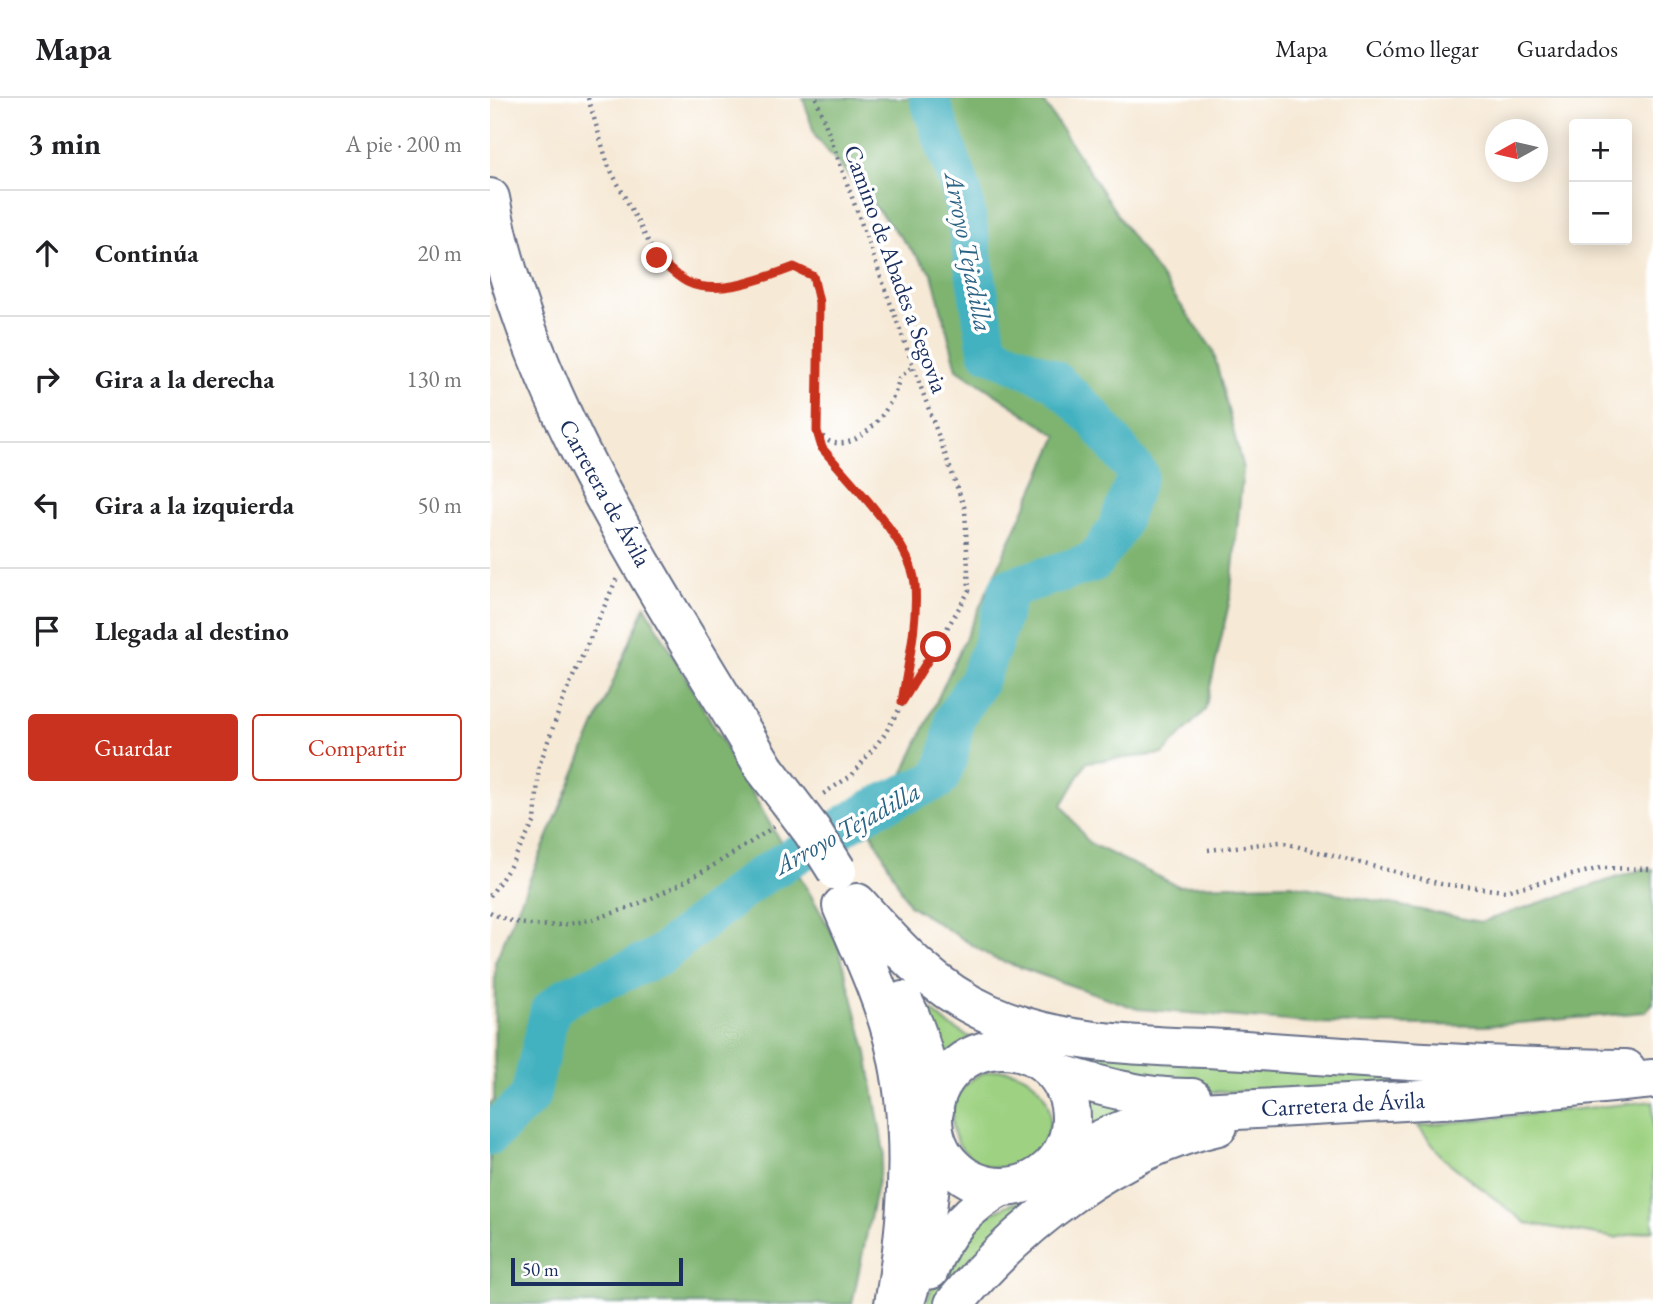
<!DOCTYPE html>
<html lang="es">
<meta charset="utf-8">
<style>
:root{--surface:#fff;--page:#f6f6f6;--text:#202124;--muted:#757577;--line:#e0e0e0;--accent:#c8321e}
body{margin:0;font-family:"EB Garamond",serif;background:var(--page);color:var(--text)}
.controls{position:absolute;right:21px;top:21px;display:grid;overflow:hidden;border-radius:7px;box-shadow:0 4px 18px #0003}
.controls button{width:63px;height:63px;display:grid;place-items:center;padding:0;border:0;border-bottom:2px solid var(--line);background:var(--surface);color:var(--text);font:35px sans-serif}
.compass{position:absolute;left:995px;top:21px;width:63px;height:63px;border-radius:50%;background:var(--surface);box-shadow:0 4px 18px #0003;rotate:262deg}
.scale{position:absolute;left:21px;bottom:18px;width:172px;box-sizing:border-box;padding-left:7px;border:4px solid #1b2f5e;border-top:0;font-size:19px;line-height:24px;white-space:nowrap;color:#1b2f5e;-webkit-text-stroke:5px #fff;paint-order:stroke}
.stop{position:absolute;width:21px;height:21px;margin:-16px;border:5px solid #c8321e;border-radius:50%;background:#fff}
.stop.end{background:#c8321e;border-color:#fff;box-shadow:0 2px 7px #0008}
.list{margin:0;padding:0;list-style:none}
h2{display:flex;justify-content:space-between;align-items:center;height:91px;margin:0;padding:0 28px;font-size:30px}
h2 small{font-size:23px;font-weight:400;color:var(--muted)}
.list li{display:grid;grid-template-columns:46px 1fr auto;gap:21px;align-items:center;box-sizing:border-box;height:126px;padding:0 28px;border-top:2px solid var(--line)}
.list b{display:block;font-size:26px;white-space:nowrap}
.list em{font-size:23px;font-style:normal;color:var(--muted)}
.actions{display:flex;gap:14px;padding:21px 28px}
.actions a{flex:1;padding:16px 0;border:2px solid var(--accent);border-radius:7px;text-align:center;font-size:24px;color:var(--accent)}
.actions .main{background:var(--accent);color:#fff}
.icon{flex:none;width:38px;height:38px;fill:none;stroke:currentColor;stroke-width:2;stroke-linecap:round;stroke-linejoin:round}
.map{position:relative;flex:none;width:1163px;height:1206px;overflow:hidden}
header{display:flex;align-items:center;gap:42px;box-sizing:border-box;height:98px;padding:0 35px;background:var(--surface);border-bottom:2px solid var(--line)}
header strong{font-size:33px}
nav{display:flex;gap:38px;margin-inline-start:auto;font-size:24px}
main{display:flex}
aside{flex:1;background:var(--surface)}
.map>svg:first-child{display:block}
.green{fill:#9ed282;stroke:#5c8070;stroke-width:2}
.forest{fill:#7eb470;stroke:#4c7267;stroke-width:2}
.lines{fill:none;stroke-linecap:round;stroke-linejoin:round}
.river{stroke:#43b1c0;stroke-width:40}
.primary-casing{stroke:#687088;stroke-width:37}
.highway-casing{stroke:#687088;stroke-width:42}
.path{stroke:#687088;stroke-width:4.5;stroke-dasharray:2 5;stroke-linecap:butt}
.primary{stroke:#fff;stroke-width:33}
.highway{stroke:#fff;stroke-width:38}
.highway-bridge-casing{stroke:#687088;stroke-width:42;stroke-linecap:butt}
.highway-bridge{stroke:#fff;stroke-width:38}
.route{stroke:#c8321e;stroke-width:9}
.labels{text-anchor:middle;stroke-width:7;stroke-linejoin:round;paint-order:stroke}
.street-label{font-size:24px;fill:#1b2f5e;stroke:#fff}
.water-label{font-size:26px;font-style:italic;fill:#2b6385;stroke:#fff}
</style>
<header>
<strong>Mapa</strong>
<nav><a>Mapa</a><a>Cómo llegar</a><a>Guardados</a></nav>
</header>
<main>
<aside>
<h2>3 min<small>A pie · 200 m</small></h2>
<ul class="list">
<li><svg class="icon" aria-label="ahead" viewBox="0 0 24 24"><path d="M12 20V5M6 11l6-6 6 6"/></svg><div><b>Continúa</b></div><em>20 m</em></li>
<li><svg class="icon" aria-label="right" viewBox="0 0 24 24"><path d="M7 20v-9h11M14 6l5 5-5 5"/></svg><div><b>Gira a la derecha</b></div><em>130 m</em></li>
<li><svg class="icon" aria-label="left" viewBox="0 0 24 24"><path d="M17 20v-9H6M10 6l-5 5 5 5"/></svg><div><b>Gira a la izquierda</b></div><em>50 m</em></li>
<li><svg class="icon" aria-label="arrive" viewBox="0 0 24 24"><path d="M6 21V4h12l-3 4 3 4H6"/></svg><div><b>Llegada al destino</b></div></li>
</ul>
<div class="actions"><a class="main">Guardar</a><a>Compartir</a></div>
</aside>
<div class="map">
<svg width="1163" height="1206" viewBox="0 0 1163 1206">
<rect width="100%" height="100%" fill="#fff"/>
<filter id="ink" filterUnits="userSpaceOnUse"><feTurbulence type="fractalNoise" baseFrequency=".0143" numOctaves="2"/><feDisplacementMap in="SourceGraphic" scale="14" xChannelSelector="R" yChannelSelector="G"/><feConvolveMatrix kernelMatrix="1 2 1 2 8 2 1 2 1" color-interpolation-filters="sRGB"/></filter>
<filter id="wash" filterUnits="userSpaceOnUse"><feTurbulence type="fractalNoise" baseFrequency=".00686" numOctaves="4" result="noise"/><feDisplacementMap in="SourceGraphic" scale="28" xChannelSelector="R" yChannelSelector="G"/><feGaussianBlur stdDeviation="1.57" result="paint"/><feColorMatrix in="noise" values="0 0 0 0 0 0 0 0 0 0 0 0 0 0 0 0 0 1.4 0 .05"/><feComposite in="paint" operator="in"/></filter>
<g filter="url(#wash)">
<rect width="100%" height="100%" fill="#f6e9d5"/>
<!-- green -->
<path class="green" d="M431,903l29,25 27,15 -19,9 -19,17z
M484,916l557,58 -232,19 -114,1 -30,-3 -111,-41z
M462 1021a49 49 0 1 1 98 0a49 49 0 1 1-98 0Z
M591,996l86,11 -83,24 1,-16z
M1163,1003v129l-38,8 -89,-15 -83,-65 -25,-32z
M715,1024l-259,182h-20c8,-25 22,-52 39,-73 11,-14 50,-29 67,-35z"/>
<!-- forest -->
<path class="forest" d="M313,0h238l91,139 81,113 30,119 -13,130 -25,111 -42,44 -76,8 -25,43 27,38 89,43 113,-2 190,38 162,-53 10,1v133l-8,9 -161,14 -172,-3 -174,-14 -145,-51 -84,-53 -43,-83 34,-41 158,-345 -101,-67 -25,-95 -117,-138z
M155,508l192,335 30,112 17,99 -32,152h-362v-201l4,-2 1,-139z"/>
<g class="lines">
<!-- river -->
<path class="river" d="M0,1037l40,-38 20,-87 18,-14 90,-39 95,-76 119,-72 67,-30 9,-21 7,-41 23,-36 15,-38 16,-55 85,-26 22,-31 22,-57 -45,-57 -39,-37 -66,-29 -26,-159 -33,-94"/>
</g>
</g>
<g filter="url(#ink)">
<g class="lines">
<defs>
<path id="primary" d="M441,1174c14,-40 38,-65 75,-85
M417,1206c19,-57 28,-113 28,-173"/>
<path id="highway" d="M0,100c38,206 170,393 275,571
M367,805c39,44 77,87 133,111 79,35 171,31 255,36 127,9 254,18 381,19
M352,808c19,45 40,89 52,136 21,84 15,177 0,262
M413,903c18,35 26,71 31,110
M443 1020a69 69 0 1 1 138 0a69 69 0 1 1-138 0Z
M564,974c45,14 91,27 138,26
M556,1073c42,-29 85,-48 135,-58l279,-15 193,-19
M464,1206c65,-80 162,-155 264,-178"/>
</defs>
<!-- primary casing -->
<use href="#primary" class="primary-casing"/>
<!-- highway casing -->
<use href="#highway" class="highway-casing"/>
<!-- path -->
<path class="path" d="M98,0l20,67 49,93 31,25 35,5 34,-7 37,-14 19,9 6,26 -2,129 6,17c27,33 90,94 92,137 2,38 -7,76 -12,113
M326,0l149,411 4,82 -85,144 -32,40 -32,21
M327,334c4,2 10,9 14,10 31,10 65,-39 68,-64l14,-12
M718,752l72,-8 161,42 64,7 96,-23 52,1
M0,798l19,-28 26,-47 4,-55 25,-69 53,-119
M0,814c83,47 216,-40 285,-86"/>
<!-- primary -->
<use href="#primary" class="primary"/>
<!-- highway -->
<use href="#highway" class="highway"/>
<defs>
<path id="highway-bridge" d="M275,671l47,62 25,40"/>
</defs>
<!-- highway-bridge casing -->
<use href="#highway-bridge" class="highway-bridge-casing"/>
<!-- highway-bridge -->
<use href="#highway-bridge" class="highway-bridge"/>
</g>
</g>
<g class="lines" filter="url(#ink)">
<!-- route -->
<path class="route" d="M167,160c9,8 20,19 30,24 30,15 78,-4 107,-15l19,9 6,26 -2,129 5,17c28,34 89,93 93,136 3,39 -7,80 -13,118l34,-55"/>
</g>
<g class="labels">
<!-- street labels -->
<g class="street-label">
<text transform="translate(406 171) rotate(70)" y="8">Camino de Abades a Segovia</text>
<text transform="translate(115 395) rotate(61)" y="8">Carretera de Ávila</text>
<text transform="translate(853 1006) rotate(-3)" y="8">Carretera de Ávila</text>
</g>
<!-- water labels -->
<g class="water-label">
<text transform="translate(479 154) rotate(79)" y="9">Arroyo Tejadilla</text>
<text transform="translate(357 730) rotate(-29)" y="9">Arroyo Tejadilla</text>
</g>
</g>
</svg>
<div class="controls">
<button>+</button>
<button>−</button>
</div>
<svg class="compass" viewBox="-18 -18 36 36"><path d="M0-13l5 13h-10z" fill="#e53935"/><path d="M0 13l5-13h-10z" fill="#757577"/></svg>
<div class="scale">50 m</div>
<div class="stop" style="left:446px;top:549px"></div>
<div class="stop end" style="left:167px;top:160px"></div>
</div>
</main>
